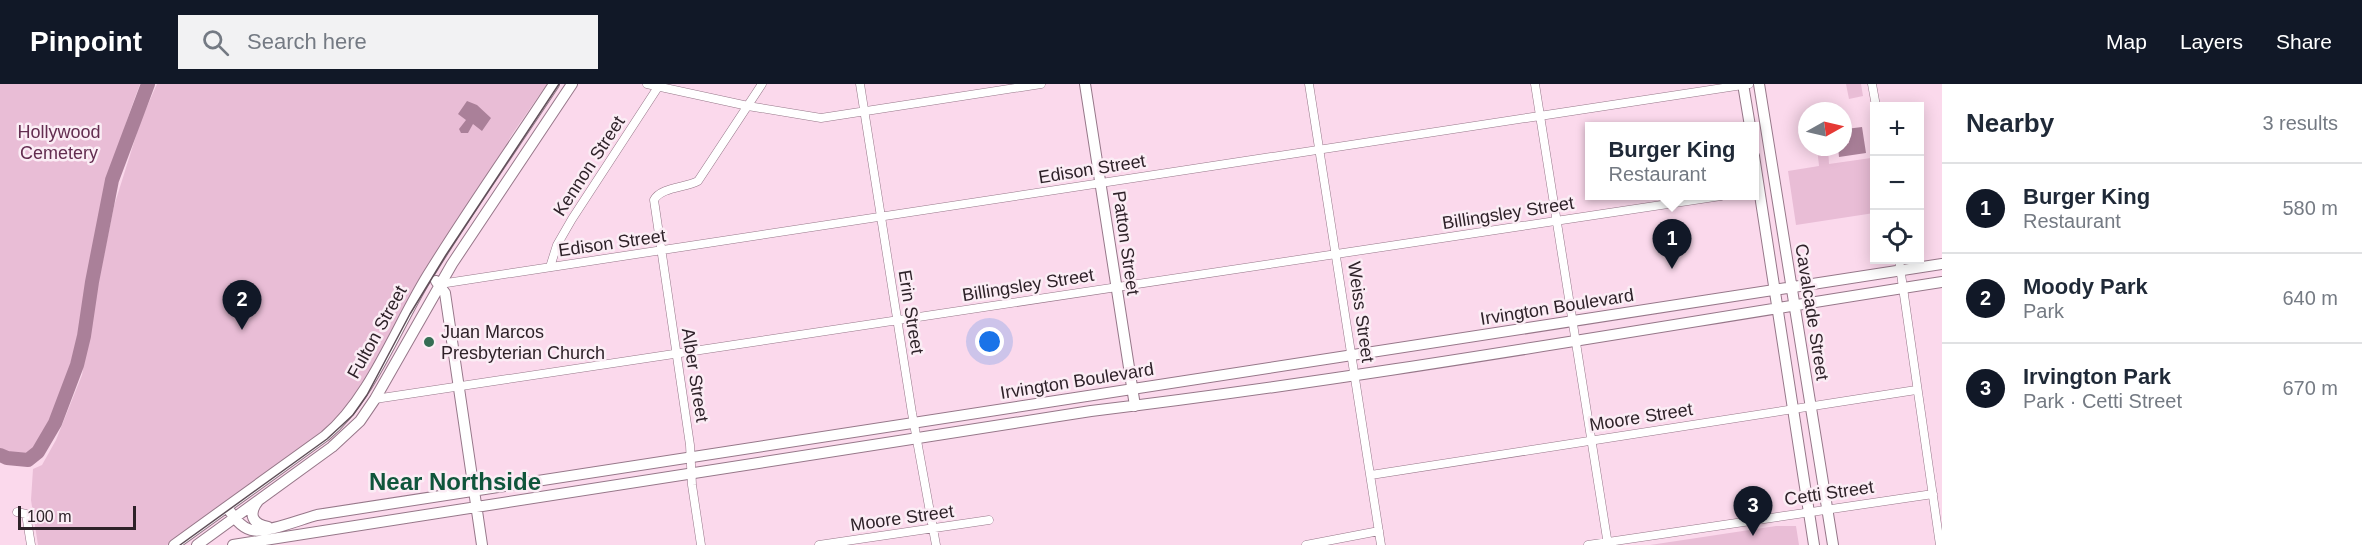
<!DOCTYPE html>
<meta charset="utf-8">
<style>
:root{--surface:#fff;--page:#f2f2f3;--text:#1f2937;--muted:#747a83;--line:#e0e1e3;--accent:#111827}
body{margin:0;font-family:Arial,sans-serif;background:var(--page);color:var(--text)}
.controls{position:absolute;right:18px;top:18px;display:grid;overflow:hidden;border-radius:0px;box-shadow:0 3px 15px #0003}
.controls button{width:54px;height:54px;display:grid;place-items:center;padding:0;border:0;border-bottom:2px solid var(--line);background:var(--surface);color:var(--text);font:30px sans-serif}
.compass{position:absolute;left:1798px;top:18px;width:54px;height:54px;border-radius:50%;background:var(--surface);box-shadow:0 3px 15px #0003;rotate:82deg}
.scale{position:absolute;left:18px;bottom:15px;width:118px;box-sizing:border-box;padding-left:6px;border:3px solid #2e2229;border-top:0;font-size:16px;line-height:21px;white-space:nowrap;color:#2e2229;-webkit-text-stroke:4px #fbedf5;paint-order:stroke}
.you{position:absolute;left:990px;top:258px;width:21px;height:21px;margin:-15px;border:4px solid #fff;border-radius:50%;background:#1a73e8;box-shadow:0 0 0 9px #1a73e833}
.badge{display:grid;place-items:center;width:39px;height:39px;border-radius:50%;background:var(--accent);color:#fff;font-size:20px;font-weight:700}
.pin{position:absolute;translate:-50% -50px;filter:drop-shadow(0 2px 3px #0008)}
.pin::after{content:'';position:absolute;top:32px;width:21px;height:18px;background:inherit;clip-path:polygon(0 0,100% 0,50% 100%)}
.popup{position:absolute;left:1585px;top:38px;width:174px;height:78px;box-sizing:border-box;display:grid;place-content:center;border-radius:0px;background:var(--surface);filter:drop-shadow(0 2px 4px #0005);font-size:20px;white-space:nowrap;color:var(--muted)}
.popup b{font-size:22px;color:var(--text)}
.popup::after{content:'';position:absolute;left:50%;top:100%;margin-left:-12px;border:12px solid transparent;border-top-color:var(--surface)}
.list{margin:0;padding:0;list-style:none}
h2{display:flex;justify-content:space-between;align-items:center;height:78px;margin:0;padding:0 24px;font-size:26px}
h2 small{font-size:20px;font-weight:400;color:var(--muted)}
.list li{display:grid;grid-template-columns:39px 1fr auto;gap:18px;align-items:center;box-sizing:border-box;height:90px;padding:0 24px;border-top:2px solid var(--line)}
.list b{display:block;font-size:22px;white-space:nowrap}
.list p{margin:0;font-size:20px;white-space:nowrap;color:var(--muted)}
.list em{font-size:20px;font-style:normal;color:var(--muted)}
.icon{flex:none;width:33px;height:33px;fill:none;stroke:currentColor;stroke-width:2;stroke-linecap:round;stroke-linejoin:round}
.map{position:relative;flex:none;width:1942px;height:461px;overflow:hidden}
header{display:flex;align-items:center;gap:36px;box-sizing:border-box;height:84px;padding:0 30px;background:var(--accent);color:#fff}
header strong{font-size:28px}
nav{display:flex;gap:33px;margin-inline-start:auto;font-size:21px}
.search{width:420px;height:54px;background:var(--page);display:flex;align-items:center;gap:15px;box-sizing:border-box;padding:0 21px;border-radius:0px;color:var(--muted);font-size:22px}
main{display:flex}
aside{flex:1;background:var(--surface)}
.map>svg:first-child{display:block}
.green{fill:#e9bdd6}
.water{fill:#aa8099}
.lines{fill:none;stroke-linecap:round;stroke-linejoin:round}
.river{stroke:#aa8099;stroke-width:14}
.street-casing{stroke:#967789;stroke-width:9}
.secondary-casing{stroke:#967789;stroke-width:12}
.street{stroke:#fff;stroke-width:8}
.secondary{stroke:#fff;stroke-width:10}
.tram{stroke:#604f59;stroke-width:1.5}
.poi-dot{fill:#356d54;stroke:#fbedf5;stroke-width:2}
.labels{text-anchor:middle;stroke-width:5;stroke-linejoin:round;paint-order:stroke}
.park-label{font-size:18px;fill:#632d50;stroke:#fbedf5}
.street-label{font-size:18px;fill:#2e2229;stroke:#fbedf5}
.poi-label{font-size:18px;fill:#2e2229;stroke:#fbedf5;text-anchor:start}
.district-label{font-size:24px;font-weight:bold;fill:#0f553b;stroke:#fbedf5}
</style>
<header>
<strong>Pinpoint</strong>
<div class="search"><svg class="icon" aria-label="search" viewBox="0 0 24 24"><circle cx="10" cy="10" r="6"/><path d="M15 15l6 6"/></svg>Search here</div>
<nav><a>Map</a><a>Layers</a><a>Share</a></nav>
</header>
<main>
<div class="map">
<svg width="1942" height="461" viewBox="0 0 1942 461">
<rect width="100%" height="100%" fill="#fbd9ec"/>
<!-- green -->
<path class="green" d="M0,0h140c-19,49 -32,98 -42,149 -15,70 -25,169 -72,224l-26,-6z
M157,0h390l-34,49 -167,279 -43,38 -136,95h-129l-7,-45 2,-31 9,-4 14,-25 26,-65 12,-71 20,-98 27,-86z
M1846,0h15l2,12 -14,3z
M1817,63h11l1,17 42,-6 3,23v32l-78,12 -8,-54 31,-5z
M1776,442h20l3,19h-149z"/>
<!-- water -->
<path class="water" d="M467,17l10,4 14,13 -9,13 -9,-7 -5,9h-7l-2,-4 7,-9 -8,-6z
M1862,43l4,26 -27,4 -1,-10h5v-2l6,-2 -3,-14z"/>
<g class="lines">
<!-- river -->
<path class="river" d="M0,371l7,3 21,2 10,-8 17,-29 22,-58 7,-29 8,-54 20,-102 36,-96"/>
<defs>
<path id="street" d="M647,0l101,22 73,12 220,-34
M860,0l52,329 24,132
M1309,0l72,461
M1535,0l73,461
M1872,0l4,22
M1899,176l41,285
M550,183l7,-22 15,-26 88,-135
M440,200l1309,-200
M375,315l1346,-203
M1371,391l545,-85
M17,428l9,2 5,31
M701,461l-9,-60 -2,-40 -36,-245c7,-13 31,-12 44,-19l64,-97
M819,461l170,-25
M1306,461l73,-14
M1588,461l345,-51"/>
<path id="secondary" d="M1085,0l50,322
M1743,0l7,42
M1759,0l74,461
M1754,72l60,389
M436,197l9,12 37,252
M258,417c-10,13 -6,23 10,26
M227,423c6,9 13,20 24,23 14,4 50,-11 66,-15l1625,-251
M174,461l151,-109c45,-37 72,-111 103,-161 40,-65 84,-127 126,-191
M197,461l135,-98 28,-26 15,-22 77,-135 120,-180
M233,461l858,-134c285,-34 568,-85 851,-129"/>
</defs>
<!-- street casing -->
<use href="#street" class="street-casing"/>
<!-- secondary casing -->
<use href="#secondary" class="secondary-casing"/>
<!-- street -->
<use href="#street" class="street"/>
<!-- secondary -->
<use href="#secondary" class="secondary"/>
<!-- tram -->
<path class="tram" d="M180,461l147,-106 26,-24 14,-20 43,-81 36,-59 113,-171"/>
</g>
<!-- markers -->
<circle class="poi-dot" cx="429" cy="258" r="6"/>
<g class="labels">
<!-- park labels -->
<g class="park-label">
<text x="59" y="54">Hollywood<tspan x="59" dy="21">Cemetery</tspan></text>
</g>
<!-- street labels -->
<g class="street-label">
<text transform="translate(589 82) rotate(-57)" y="6">Kennon Street</text>
<text transform="translate(1092 85) rotate(-9)" y="6">Edison Street</text>
<text transform="translate(1508 129) rotate(-9)" y="6">Billingsley Street</text>
<text transform="translate(612 159) rotate(-8)" y="6">Edison Street</text>
<text transform="translate(1126 159) rotate(82)" y="6">Patton Street</text>
<text transform="translate(1028 201) rotate(-9)" y="6">Billingsley Street</text>
<text transform="translate(1557 223) rotate(-9)" y="6">Irvington Boulevard</text>
<text transform="translate(911 228) rotate(81)" y="6">Erin Street</text>
<text transform="translate(1361 228) rotate(82)" y="6">Weiss Street</text>
<text transform="translate(1812 228) rotate(81)" y="6">Cavalcade Street</text>
<text transform="translate(377 248) rotate(-61)" y="6">Fulton Street</text>
<text transform="translate(695 291) rotate(81)" y="6">Alber Street</text>
<text transform="translate(1077 297) rotate(-9)" y="6">Irvington Boulevard</text>
<text transform="translate(1641 333) rotate(-9)" y="6">Moore Street</text>
<text transform="translate(1829 409) rotate(-8)" y="6">Cetti Street</text>
<text transform="translate(902 434) rotate(-8)" y="6">Moore Street</text>
</g>
<!-- poi labels -->
<g class="poi-label">
<text x="441" y="254">Juan Marcos<tspan x="441" dy="21">Presbyterian Church</tspan></text>
</g>
<!-- district labels -->
<g class="district-label">
<text x="455" y="406">Near Northside</text>
</g>
</g>
</svg>
<div class="controls">
<button>+</button>
<button>−</button>
<button><svg class="icon" aria-label="locate" viewBox="0 0 24 24"><circle cx="12" cy="12" r="6"/><path d="M12 2v4M12 18v4M2 12h4M18 12h4"/></svg></button>
</div>
<svg class="compass" viewBox="-18 -18 36 36"><path d="M0-13l5 13h-10z" fill="#e53935"/><path d="M0 13l5-13h-10z" fill="#747a83"/></svg>
<div class="scale">100 m</div>
<div class="you"></div>
<div class="pin badge" style="left:1672px;top:185px">1</div>
<div class="popup"><b>Burger King</b>Restaurant</div>
<div class="pin badge" style="left:242px;top:246px">2</div>
<div class="pin badge" style="left:1753px;top:452px">3</div>
</div>
<aside>
<h2>Nearby<small>3 results</small></h2>
<ul class="list">
<li><span class="badge">1</span><div><b>Burger King</b><p>Restaurant</p></div><em>580 m</em></li>
<li><span class="badge">2</span><div><b>Moody Park</b><p>Park</p></div><em>640 m</em></li>
<li><span class="badge">3</span><div><b>Irvington Park</b><p>Park · Cetti Street</p></div><em>670 m</em></li>
</ul>
</aside>
</main>
